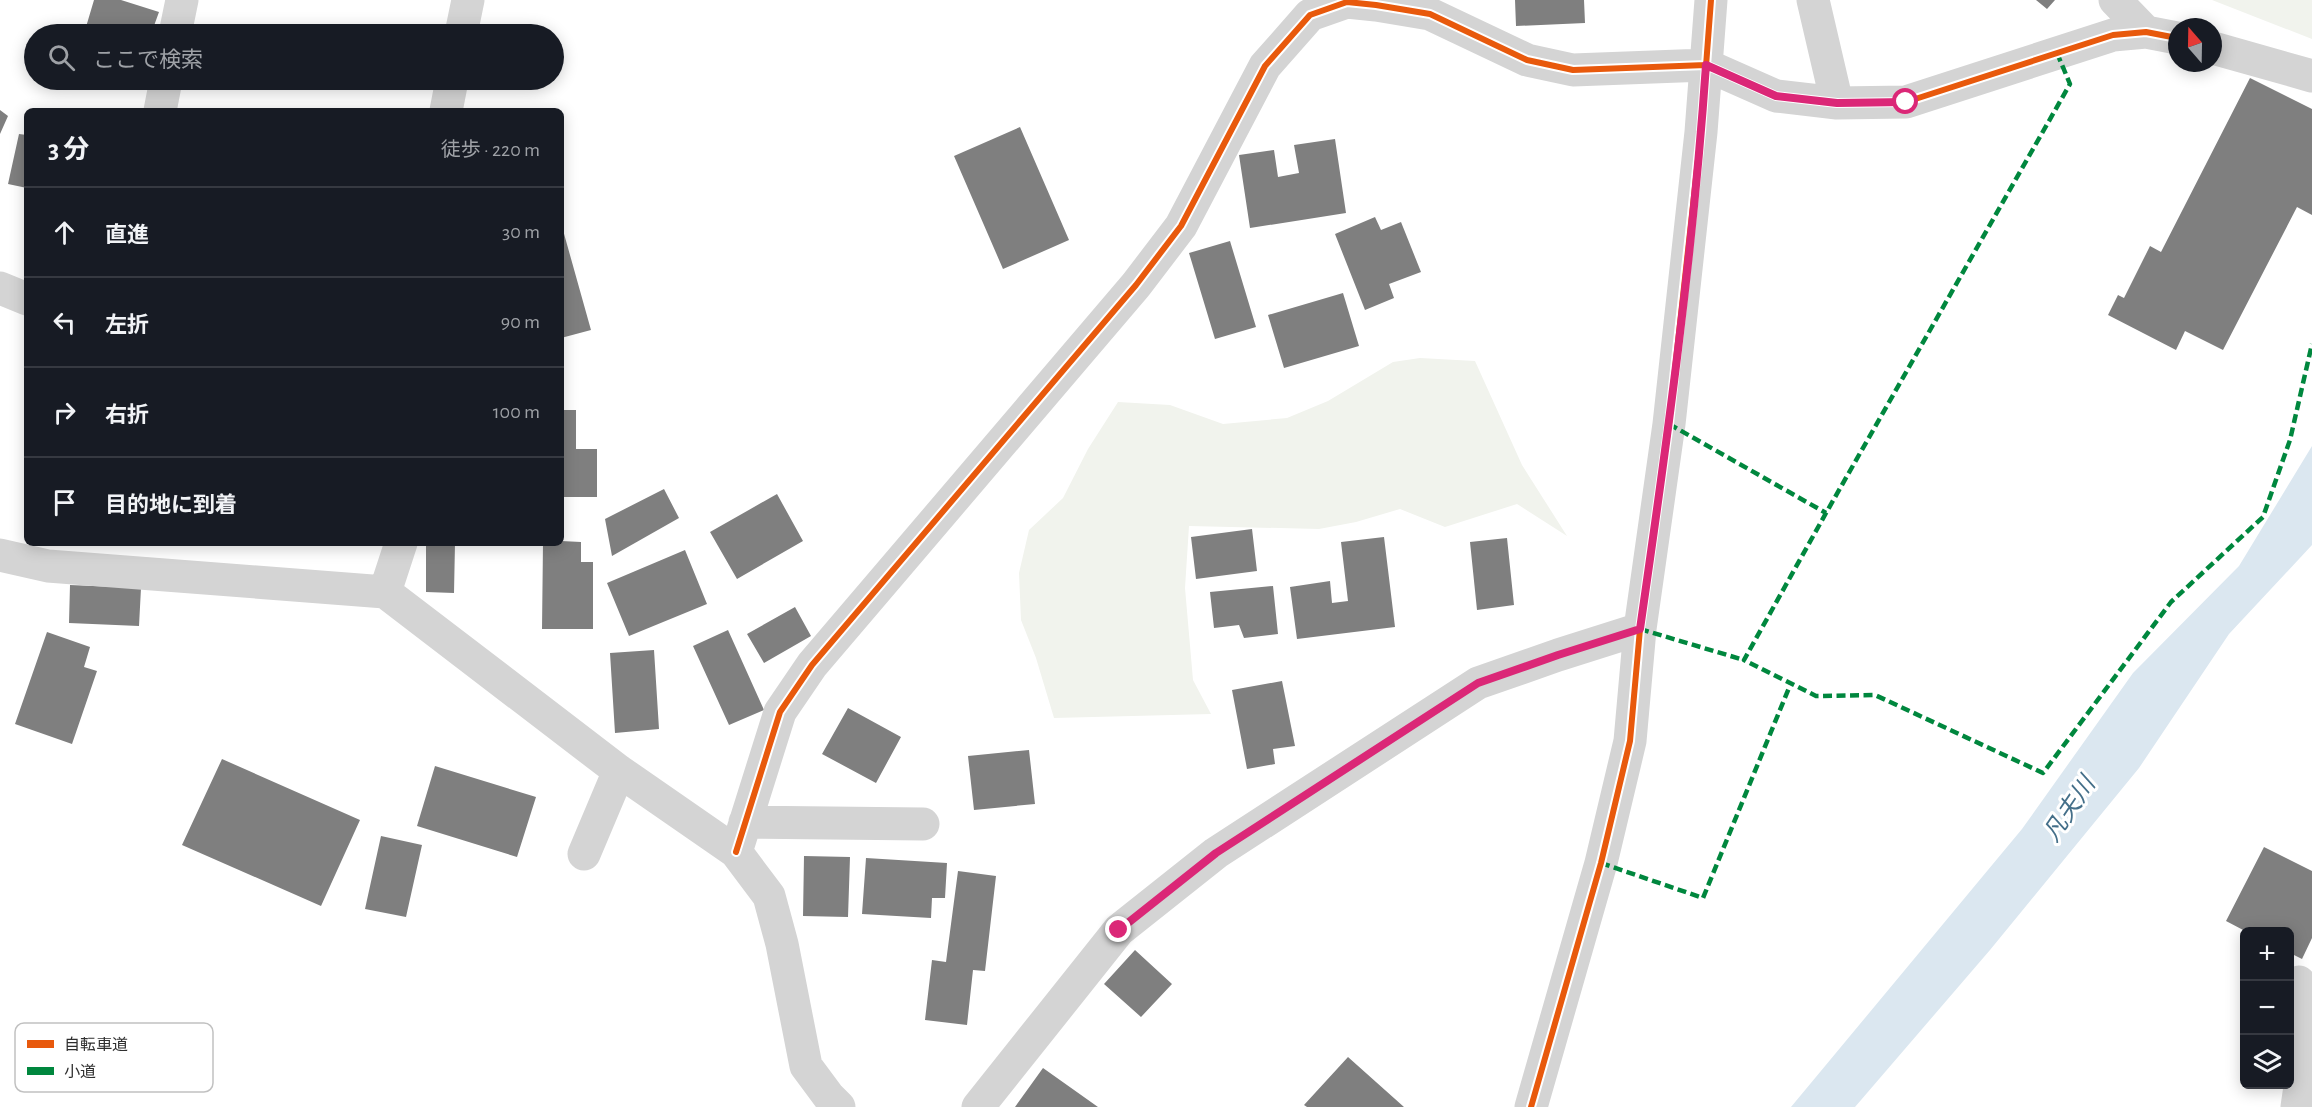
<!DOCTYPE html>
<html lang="ja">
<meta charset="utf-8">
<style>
:root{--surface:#171b24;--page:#242831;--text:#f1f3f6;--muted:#9ea1a6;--line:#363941}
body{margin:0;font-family:"Alegreya Sans","Noto Sans JP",sans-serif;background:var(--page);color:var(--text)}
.controls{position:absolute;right:18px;bottom:18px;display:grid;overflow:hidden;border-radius:9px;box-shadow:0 3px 15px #0003}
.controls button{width:54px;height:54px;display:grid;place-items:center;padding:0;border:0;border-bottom:2px solid var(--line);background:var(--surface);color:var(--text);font:30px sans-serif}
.compass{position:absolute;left:2168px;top:18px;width:54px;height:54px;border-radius:50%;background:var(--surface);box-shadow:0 3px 15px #0003;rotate:340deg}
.stop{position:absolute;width:18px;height:18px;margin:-14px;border:4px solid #db2777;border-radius:50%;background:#fff}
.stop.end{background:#db2777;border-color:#fff;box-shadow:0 2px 6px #0008}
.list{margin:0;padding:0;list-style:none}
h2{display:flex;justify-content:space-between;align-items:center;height:78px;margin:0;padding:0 24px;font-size:26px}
h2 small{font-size:20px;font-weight:400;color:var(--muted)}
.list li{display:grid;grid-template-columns:39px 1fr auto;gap:18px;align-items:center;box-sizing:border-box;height:90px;padding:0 24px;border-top:2px solid var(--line)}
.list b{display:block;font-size:22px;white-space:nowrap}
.list em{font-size:20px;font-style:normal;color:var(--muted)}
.icon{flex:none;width:33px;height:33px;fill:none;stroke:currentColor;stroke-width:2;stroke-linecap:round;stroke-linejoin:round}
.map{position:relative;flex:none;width:2312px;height:1107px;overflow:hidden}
.search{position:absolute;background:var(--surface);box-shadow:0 3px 15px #0003;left:24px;top:24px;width:540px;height:66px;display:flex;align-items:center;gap:15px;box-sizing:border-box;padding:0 21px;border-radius:33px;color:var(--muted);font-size:22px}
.panel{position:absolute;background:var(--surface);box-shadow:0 3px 15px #0003;left:24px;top:108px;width:540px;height:438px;border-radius:9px}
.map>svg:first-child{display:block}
.green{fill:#f1f3ed}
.water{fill:#dbe7f0}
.building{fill:#7f7f7f}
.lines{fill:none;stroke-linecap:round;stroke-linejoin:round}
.minor{stroke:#d4d4d4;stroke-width:33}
.quiet{stroke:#00873e;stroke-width:4.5;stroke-dasharray:9 4.5;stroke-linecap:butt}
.cycleway-casing{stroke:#fff;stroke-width:10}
.cycleway{stroke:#e8590c;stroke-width:6}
.route{stroke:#db2777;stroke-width:8}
.labels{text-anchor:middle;stroke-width:6;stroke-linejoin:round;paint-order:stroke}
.water-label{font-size:24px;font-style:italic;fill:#446f89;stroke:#fff}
.key{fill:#fff;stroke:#c1c1c1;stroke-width:1.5}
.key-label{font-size:16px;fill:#2f2f2f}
</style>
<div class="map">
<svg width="2312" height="1107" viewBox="0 0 2312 1107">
<rect width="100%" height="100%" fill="#fff"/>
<!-- green -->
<path class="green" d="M2212,0h100v39z
M1420,358l55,3 47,104 45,71 -50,-32 -72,23 -45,-18 -44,13 -37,7 -130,-3 -4,62 8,92 18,34 -157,4 -18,-60 -15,-38 -2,-47 10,-43 34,-32 25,-49 30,-47 52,3 53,19 64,-6 41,-17 65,-39z"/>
<!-- water -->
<path class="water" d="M2312,446v99l-83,89 -90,134 -149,182 -135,157h-64l231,-278 111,-156 106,-107z"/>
<!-- building -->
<path class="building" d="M94,0h27l38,12 -8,22h-42l-23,-7z
M1515,0h69l1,23 -69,3z
M2036,0h19l-8,9z
M2250,78l62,31v106l-15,-8 -74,143 -38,-19 -9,19 -68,-35 10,-20 6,3 26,-52 11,6z
M0,110l8,6 -8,18z
M1020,127l49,113 -66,29 -49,-113z
M19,134l8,1v53l-19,-4z
M1335,139l11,74 -96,15 -11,-73 35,-5 4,27 21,-4 -5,-28z
M1375,217l6,13 20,-8 20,50 -32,12 5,14 -29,12 -30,-76z
M561,223l30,107 -30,8z
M1230,241l26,86 -41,12 -26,-86z
M1343,293l16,53 -75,22 -16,-53z
M561,410h15v39h21v48h-36z
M664,489l15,29 -67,38 -7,-37z
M777,494l26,47 -66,38 -27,-47z
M1252,529l5,42 -61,8 -5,-42z
M1384,537l11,90 -98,12 -7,-52 40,-6 2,22 16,-2 -7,-59z
M1507,538l7,67 -37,5 -7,-68z
M561,541l20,1v20h12v67h-51l1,-86z
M426,543h29l-1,50 -28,-1z
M685,550l22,54 -78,32 -22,-53z
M70,585l71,3 -2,38 -70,-3z
M1273,586l5,48 -34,4 -5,-13 -25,3 -4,-36z
M795,607l16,29 -47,27 -17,-29z
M728,630l36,80 -35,15 -36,-79z
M47,632l43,15 -6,20 13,4 -25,73 -57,-20z
M654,650l5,79 -44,4 -5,-80z
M1282,681l13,65 -22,3 2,15 -28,5 -15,-79z
M848,708l53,29 -25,46 -54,-29z
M1029,750l6,54 -61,6 -6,-54z
M222,759l138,61 -39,86 -139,-61z
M435,766l101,31 -19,60 -100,-31z
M381,836l41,9 -16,72 -41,-8z
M2264,847l48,24v67l-10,21 -12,-6v-21h-43l-21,-11z
M804,856l46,1 -2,60 -45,-1z
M866,858l81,5 -2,35h-13l-1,20 -69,-4z
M958,871l38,5 -11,95 -12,-1 -6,55 -42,-5 7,-60 14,2z
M1135,950l37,34 -31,33 -37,-33z
M1348,1057l56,50h-97l-3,-2z
M1043,1068l55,39h-83z"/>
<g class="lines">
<!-- minor -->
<path class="minor" d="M1813,0l24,103
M2115,0l31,32
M175,34l7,-34
M461,34l7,-34
M2213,48l99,28
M160,111l6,-31
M446,111l6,-31
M0,288l27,11
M0,555l48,11 337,26 234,179 117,81 33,44 13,48 24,122 23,31 10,10
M385,592l16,-49
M745,822l178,2
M736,852l44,-140 32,-47 324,-380 45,-59 84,-160 45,-51 37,-13 29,3 54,9 97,46 46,10 133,-5 70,31 61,7 69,-1 207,-67 33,-3 31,6
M584,854l35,-83
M978,1107l141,-177 97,-77 262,-170 80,-28 82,-26
M1531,1107l70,-244 29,-122 10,-112 29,-205 32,-292 10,-132
M2297,1107l5,-34 -3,-91"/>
<!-- quiet -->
<path class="quiet" d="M2057,53l13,31 -244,429 -82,147 72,36 59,-1 168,78 128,-171 92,-85 27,-77 22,-96
M1669,424l157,89
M1640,629l104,31
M1601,863l102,35 88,-215"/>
<defs>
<path id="cycleway" d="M736,852l44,-140 32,-47 324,-380 45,-59 84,-160 45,-51 37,-13 29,3 54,9 97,46 46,10 133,-5 70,31 61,7 69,-1 207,-67 33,-3 31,6
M1531,1107l70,-244 29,-122 10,-112 29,-205 32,-292 10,-132"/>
</defs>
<!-- cycleway casing -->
<use href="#cycleway" class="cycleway-casing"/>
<!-- cycleway -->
<use href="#cycleway" class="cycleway"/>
</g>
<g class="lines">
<!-- route -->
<path class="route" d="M1119,930l97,-77 262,-170 80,-28 82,-26c27,-187 53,-375 66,-564l70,31 61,7 69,-1"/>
</g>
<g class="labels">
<!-- water labels -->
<g class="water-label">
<text transform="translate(2069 809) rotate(-56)" y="8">凡夫川</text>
</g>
</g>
<!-- legend -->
<rect x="15" y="1023" width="198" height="69" rx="9" class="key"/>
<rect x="27" y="1040" width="27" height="8" fill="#e8590c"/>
<rect x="27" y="1067" width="27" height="8" fill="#00873e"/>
<g class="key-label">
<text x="64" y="1050">自転車道</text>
<text x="64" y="1077">小道</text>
</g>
</svg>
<div class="controls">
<button>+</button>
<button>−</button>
<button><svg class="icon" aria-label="layers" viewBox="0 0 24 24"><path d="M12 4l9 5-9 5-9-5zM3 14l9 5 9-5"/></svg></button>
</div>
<svg class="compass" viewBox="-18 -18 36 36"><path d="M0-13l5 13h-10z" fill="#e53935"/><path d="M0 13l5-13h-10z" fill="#9ea1a6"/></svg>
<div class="stop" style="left:1906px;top:102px"></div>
<div class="stop end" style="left:1119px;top:930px"></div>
<div class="search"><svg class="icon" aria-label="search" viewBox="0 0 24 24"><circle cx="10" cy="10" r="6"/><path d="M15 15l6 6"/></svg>ここで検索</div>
<section class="panel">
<h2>3 分<small>徒歩 · 220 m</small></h2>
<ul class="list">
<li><svg class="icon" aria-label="ahead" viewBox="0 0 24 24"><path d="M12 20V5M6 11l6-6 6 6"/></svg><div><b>直進</b></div><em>30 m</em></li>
<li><svg class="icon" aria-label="left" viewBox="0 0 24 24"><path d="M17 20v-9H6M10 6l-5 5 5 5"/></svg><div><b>左折</b></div><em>90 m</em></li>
<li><svg class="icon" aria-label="right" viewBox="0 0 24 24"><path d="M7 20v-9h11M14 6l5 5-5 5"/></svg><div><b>右折</b></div><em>100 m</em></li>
<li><svg class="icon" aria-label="arrive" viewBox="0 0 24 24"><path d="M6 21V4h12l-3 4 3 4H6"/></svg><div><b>目的地に到着</b></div></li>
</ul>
</section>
</div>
